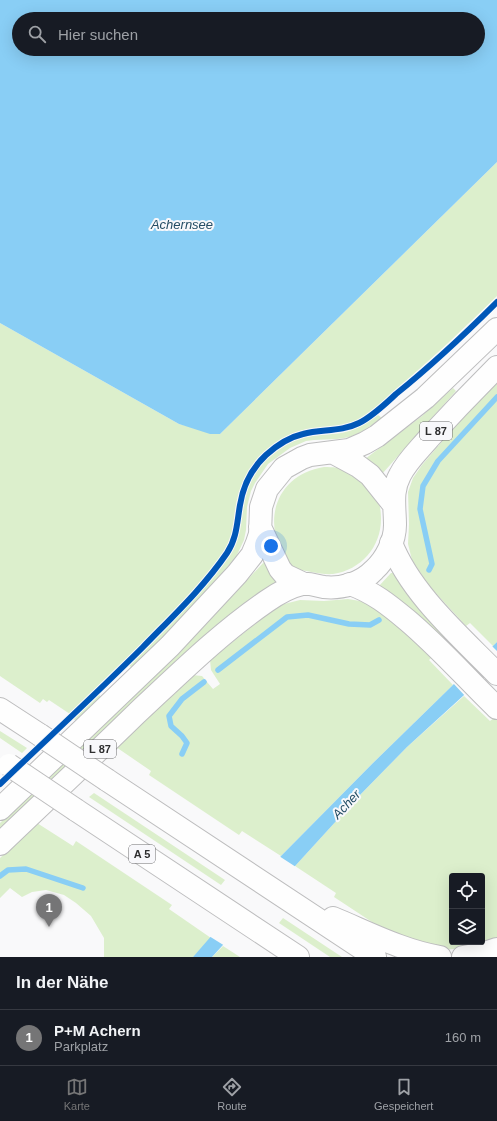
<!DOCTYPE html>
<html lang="de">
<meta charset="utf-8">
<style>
:root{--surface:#171b24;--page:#242831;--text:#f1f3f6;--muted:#9ea1a6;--line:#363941;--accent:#757576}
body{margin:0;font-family:Arial,sans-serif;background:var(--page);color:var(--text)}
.controls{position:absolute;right:12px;bottom:12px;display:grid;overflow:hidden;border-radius:4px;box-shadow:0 4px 16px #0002}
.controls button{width:36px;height:36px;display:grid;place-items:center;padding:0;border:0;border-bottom:1px solid var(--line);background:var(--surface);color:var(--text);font:20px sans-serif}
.you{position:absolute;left:271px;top:546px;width:14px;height:14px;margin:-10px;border:3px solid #fff;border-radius:50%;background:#1a73e8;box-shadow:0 0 0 6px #1a73e833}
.badge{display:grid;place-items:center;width:26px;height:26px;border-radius:50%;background:var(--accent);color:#fff;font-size:13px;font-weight:700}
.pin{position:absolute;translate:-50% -33px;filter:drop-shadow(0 1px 2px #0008)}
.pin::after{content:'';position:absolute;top:21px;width:14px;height:12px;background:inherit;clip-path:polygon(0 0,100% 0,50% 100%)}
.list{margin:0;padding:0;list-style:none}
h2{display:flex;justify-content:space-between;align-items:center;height:52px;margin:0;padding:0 16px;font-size:17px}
h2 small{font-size:13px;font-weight:400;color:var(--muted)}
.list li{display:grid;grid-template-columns:26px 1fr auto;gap:12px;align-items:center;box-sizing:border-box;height:56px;padding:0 16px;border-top:1px solid var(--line)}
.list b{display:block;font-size:15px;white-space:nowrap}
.list p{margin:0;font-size:13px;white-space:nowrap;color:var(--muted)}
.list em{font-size:13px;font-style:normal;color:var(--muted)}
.icon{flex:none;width:22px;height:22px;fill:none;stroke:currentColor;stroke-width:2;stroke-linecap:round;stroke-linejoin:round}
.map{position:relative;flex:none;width:497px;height:957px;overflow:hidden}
.search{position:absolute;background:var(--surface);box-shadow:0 4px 16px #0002;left:12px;right:12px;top:12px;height:44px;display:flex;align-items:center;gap:10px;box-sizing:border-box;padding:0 14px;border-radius:22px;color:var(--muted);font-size:15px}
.sheet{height:108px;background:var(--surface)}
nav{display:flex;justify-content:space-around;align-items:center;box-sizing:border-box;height:56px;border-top:1px solid var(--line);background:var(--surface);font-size:11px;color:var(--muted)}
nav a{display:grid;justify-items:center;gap:2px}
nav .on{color:var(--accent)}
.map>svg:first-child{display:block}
.green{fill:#dcefcc;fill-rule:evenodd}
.water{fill:#89cef5;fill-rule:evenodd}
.pier{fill:#f9f9fa}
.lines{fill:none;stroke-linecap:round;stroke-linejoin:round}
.stream{stroke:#89cef5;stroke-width:5.5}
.primary-casing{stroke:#bdbdbe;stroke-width:24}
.motorway-casing{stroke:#bdbdbe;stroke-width:24}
.primary{stroke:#fefefe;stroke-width:22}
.motorway{stroke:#fefefe;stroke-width:22}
.motorway-bridge-casing{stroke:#bdbdbe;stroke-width:24;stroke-linecap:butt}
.motorway-bridge{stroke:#fefefe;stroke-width:22}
.cycleway-casing{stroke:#f8f8fb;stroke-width:8}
.cycleway{stroke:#0057b8;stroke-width:6}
.labels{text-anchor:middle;stroke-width:4;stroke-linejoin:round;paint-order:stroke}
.shield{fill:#f8f8fb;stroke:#6b6b6c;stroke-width:1}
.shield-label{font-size:11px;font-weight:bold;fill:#2e2e2f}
.water-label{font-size:13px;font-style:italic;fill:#244d65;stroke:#f8f8fb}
</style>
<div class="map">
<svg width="497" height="957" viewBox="0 0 497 957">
<rect width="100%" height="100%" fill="#f9f9fa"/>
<!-- green -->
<path class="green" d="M497,162v134c-33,32 -66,64 -101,93 -11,10 -23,23 -36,30 -17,9 -34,7 -52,10 -16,3 -32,12 -44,23 -13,12 -23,31 -27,48 -4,18 -2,35 -13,51 -42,62 -103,109 -154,163l-21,-14 -2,2 -4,-3 -3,4 -40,-27v-353l179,101 41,10z
M497,381v261l-4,4 -23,-23 -4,3 -36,-39 -18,-27 -4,-16 1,-20 -1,-32 5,-14 9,-13 39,-46z
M453,388l3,3 -74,83 -17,-15 57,-43z
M378,415l4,3 -19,13 -13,6 -13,2 -23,1 -8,1 -16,7 -22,16 -13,19 -4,8 -4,16 -1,23 -2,10 -8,17 -40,47 -62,64 -5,-2c25,-26 51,-51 75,-79 9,-10 18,-21 26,-33 9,-14 10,-29 13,-46 2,-19 12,-40 27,-52 11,-10 26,-18 41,-20 12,-2 26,-1 38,-5 11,-3 20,-10 29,-16z
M324,467c19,0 25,3 38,16 4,3 11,8 14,12 4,7 5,17 5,24 0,28 -20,51 -48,55 -13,1 -27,-4 -40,-5 -7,-4 -9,-10 -12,-18 -18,-38 0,-77 43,-84z
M264,562l13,19 -1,1 -14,9 -262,239v-7l178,-169z
M391,573h3l63,75 -4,4 -74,-66z
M348,599l12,2 18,7 54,49 -3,3 24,25 -80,78 -92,93 -39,-25 -3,4 -90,-60 2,-4 -35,-24 76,-72 10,1 11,13 7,-5 -9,-14 -1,-10 64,-51 10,-5 16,-4 24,1z
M99,694l2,4 -24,23 -4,-2z
M464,696l26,25 5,-4 2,2v222c-21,5 -40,11 -61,7l-58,-22 -44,-29 2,-4 -41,-27 64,-70 48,-49zM452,876h30v66h-30z
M0,731l27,17 -5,5 -22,-15z
M94,793l131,87 -4,5 -132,-88z
M37,823l36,23 3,-5 96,64 -3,4 42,29 -18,19h-89v-19l-13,-22 -15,-13 -12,-8 -18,-5 -14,2 -10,5 -12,-9 -10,10v-40z
M283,918l59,39h-12l-51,-34z
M223,946l17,11h-28z"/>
<!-- water -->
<path class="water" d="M0,0h497v162l-277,272h-10l-31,-10 -179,-101zM19,19h459v30h-459z
M497,642v23l-90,82 -48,49 -147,161h-19l88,-101 92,-93z"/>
<!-- pier -->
<path class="pier" d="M491,645l6,6v17l-31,29 -13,-14z
M279,856l17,11 -71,79 -16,-10z"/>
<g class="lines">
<!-- stream -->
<path class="stream" d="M429,570l3,-6 -12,-55 3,-23 15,-25 59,-64
M218,670l69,-53 21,-2 41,9 21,1 9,-5
M182,754l5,-11 -5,-7 -11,-10 -2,-10 13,-17 22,-17
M0,876l8,-6 18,-1 57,19"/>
<defs>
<path id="primary" d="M332,452l26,14 12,9 24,30
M260,527l20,42 5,6 19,9
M0,809l170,-163 67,-72 15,-19 5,-12 3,-9 1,-27 6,-18 17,-21 18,-10 8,-3 39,-5 16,-7 12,-7 48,-38 72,-69
M0,844c46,-44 92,-87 137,-131 42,-39 82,-79 130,-112 10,-7 22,-14 35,-17 8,-1 15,2 22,3 18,2 38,-4 50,-17 12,-11 21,-29 21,-45 0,-17 -4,-34 5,-50 7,-14 19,-25 29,-37 22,-24 45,-48 68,-71"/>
<path id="motorway" d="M391,543c20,51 69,93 106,131
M350,584c23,8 39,21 57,36 32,27 60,59 90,88
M0,709l40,26
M107,780l268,177
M76,810l222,147
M333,918c34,14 70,33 107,39
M463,957l22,-4 12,-4"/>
</defs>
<!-- primary casing -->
<use href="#primary" class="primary-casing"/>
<!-- motorway casing -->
<use href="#motorway" class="motorway-casing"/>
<!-- primary -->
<use href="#primary" class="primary"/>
<!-- motorway -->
<use href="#motorway" class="motorway"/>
<defs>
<path id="motorway-bridge" d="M40,735l67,45
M9,765l67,45"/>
</defs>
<!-- motorway-bridge casing -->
<use href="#motorway-bridge" class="motorway-bridge-casing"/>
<!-- motorway-bridge -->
<use href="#motorway-bridge" class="motorway-bridge"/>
<defs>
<path id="cycleway" d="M0,784c48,-46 96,-90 143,-137 29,-30 60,-59 84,-94 10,-15 10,-31 13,-48 3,-19 12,-37 26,-50 10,-9 24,-18 37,-21 19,-5 38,-2 56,-11 14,-7 26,-19 37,-29 36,-29 69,-60 101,-92"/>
</defs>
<!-- cycleway casing -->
<use href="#cycleway" class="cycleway-casing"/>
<!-- cycleway -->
<use href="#cycleway" class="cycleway"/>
</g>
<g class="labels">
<!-- shield labels -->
<g class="shield">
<rect x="420" y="422" width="32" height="18" rx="3"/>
<rect x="84" y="740" width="32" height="18" rx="3"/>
<rect x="129" y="845" width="26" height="18" rx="3"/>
</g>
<g class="shield-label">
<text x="436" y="435">L 87</text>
<text x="100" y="753">L 87</text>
<text x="142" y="858">A 5</text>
</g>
<!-- water labels -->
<g class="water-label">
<text x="182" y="229">Achernsee</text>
<text transform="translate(346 804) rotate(-47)" y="5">Acher</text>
</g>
</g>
</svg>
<div class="controls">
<button><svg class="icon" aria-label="locate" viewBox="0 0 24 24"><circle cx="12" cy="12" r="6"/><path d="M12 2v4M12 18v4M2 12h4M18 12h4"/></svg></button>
<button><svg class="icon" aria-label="layers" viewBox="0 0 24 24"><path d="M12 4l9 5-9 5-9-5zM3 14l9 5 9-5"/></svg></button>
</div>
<div class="you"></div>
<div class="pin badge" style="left:49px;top:927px">1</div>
<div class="search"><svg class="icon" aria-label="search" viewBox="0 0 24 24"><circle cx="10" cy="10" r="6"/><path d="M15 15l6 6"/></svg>Hier suchen</div>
</div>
<section class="sheet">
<h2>In der Nähe<small></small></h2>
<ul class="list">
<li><span class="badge">1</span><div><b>P+M Achern</b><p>Parkplatz</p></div><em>160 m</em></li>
</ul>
</section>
<nav>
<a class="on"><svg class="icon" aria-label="map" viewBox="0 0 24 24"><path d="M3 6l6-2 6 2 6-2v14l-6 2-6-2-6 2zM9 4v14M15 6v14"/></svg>Karte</a>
<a><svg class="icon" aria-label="directions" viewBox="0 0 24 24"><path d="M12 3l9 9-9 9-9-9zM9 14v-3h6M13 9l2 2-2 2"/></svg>Route</a>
<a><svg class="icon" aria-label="saved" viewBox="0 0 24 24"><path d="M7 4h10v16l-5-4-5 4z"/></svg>Gespeichert</a>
</nav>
